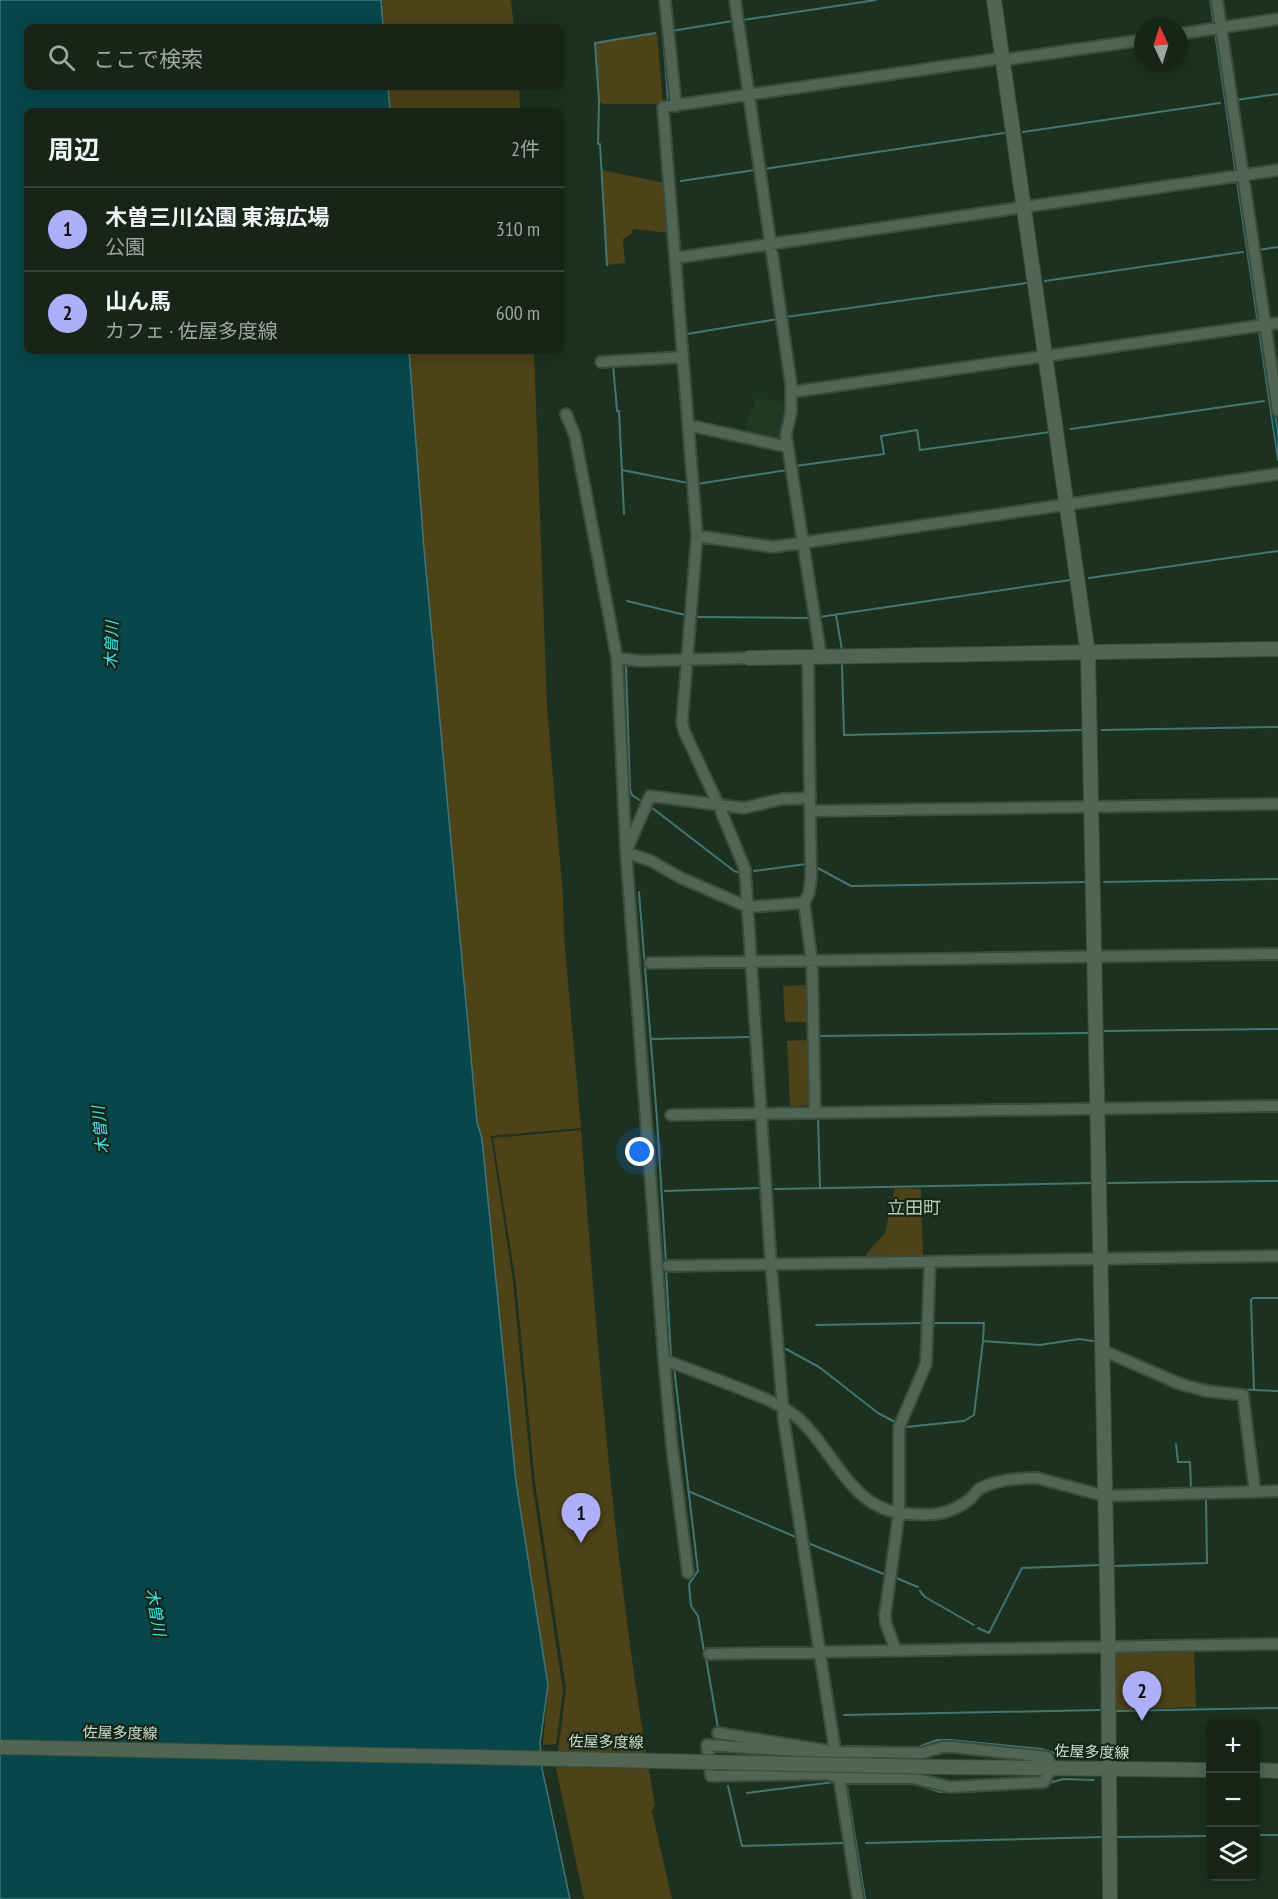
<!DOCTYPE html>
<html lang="ja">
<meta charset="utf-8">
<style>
:root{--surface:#162518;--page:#1f2d21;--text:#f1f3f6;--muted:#9ea5a2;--line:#354237;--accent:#adaffb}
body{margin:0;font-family:"PT Sans Narrow","Noto Sans JP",sans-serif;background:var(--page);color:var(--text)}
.controls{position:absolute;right:18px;bottom:18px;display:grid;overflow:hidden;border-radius:9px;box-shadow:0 3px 15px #0003}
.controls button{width:54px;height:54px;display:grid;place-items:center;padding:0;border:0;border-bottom:2px solid var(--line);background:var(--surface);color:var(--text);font:30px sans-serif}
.compass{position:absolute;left:1134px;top:18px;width:54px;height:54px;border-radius:50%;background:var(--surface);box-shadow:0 3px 15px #0003;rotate:356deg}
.you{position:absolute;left:640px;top:1152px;width:21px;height:21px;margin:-15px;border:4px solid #fff;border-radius:50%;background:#1a73e8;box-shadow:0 0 0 9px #1a73e833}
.badge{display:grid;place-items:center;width:39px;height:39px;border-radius:50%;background:var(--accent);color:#111;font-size:20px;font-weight:700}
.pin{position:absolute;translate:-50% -50px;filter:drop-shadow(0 2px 3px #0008)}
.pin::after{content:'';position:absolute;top:32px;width:21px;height:18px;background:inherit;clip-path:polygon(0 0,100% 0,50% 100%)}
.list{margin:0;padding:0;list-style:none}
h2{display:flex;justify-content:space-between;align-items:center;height:78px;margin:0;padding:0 24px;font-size:26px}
h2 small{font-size:20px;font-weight:400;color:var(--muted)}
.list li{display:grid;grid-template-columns:39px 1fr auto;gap:18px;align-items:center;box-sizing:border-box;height:84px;padding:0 24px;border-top:2px solid var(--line)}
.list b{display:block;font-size:22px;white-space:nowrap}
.list p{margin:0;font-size:20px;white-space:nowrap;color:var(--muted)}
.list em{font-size:20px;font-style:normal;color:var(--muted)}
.icon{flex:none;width:33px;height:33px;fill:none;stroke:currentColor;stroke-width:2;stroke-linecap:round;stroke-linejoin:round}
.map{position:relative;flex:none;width:1278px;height:1899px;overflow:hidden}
.search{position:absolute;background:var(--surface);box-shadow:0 3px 15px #0003;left:24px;top:24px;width:540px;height:66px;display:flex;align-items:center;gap:15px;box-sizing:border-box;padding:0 21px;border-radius:9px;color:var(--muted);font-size:22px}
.panel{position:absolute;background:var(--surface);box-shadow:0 3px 15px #0003;left:24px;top:108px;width:540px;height:246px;border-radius:9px}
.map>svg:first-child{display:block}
.built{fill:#1f3923}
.green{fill:#4d4218}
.water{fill:#07474b;stroke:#447574;stroke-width:1.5}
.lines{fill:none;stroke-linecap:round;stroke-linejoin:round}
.stream{stroke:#447574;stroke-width:2}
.street-casing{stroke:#3b4c3e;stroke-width:14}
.secondary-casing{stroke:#3b4c3e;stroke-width:16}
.street{stroke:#506552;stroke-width:10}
.secondary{stroke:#506552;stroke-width:14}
.secondary-bridge-casing{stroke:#3b4c3e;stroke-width:16;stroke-linecap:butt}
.secondary-bridge{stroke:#506552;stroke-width:14}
.labels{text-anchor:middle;stroke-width:4.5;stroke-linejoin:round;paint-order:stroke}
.street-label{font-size:15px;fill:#d3dfd4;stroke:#142717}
.water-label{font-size:16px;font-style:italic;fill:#42e1ec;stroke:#142717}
.quarter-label{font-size:18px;fill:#b4cdb7;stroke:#142717}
</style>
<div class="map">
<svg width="1278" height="1899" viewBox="0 0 1278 1899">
<rect width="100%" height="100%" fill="#1d3120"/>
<!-- built -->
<path class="built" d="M756,398l33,4 -7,40 -37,-9 5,-24h4z"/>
<!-- green -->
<path class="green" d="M380,0h131l3,27h-132z
M657,33l6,71h-59l-5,-3 -4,-58z
M387,87h132l1,24h-131z
M602,170l63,13 5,50 -37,-4 -1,4 -9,6 2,24 -18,2z
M408,351h126l13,356 16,189 1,41 17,191 -90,8 22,145 19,201 31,209 -7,53 -13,1 5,-60 -32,-203 -34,-343 -5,-17 -53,-573z
M809,985l1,37h-25l-2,-36z
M809,1040l2,65 -21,1 -3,-65z
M581,1130c17,226 34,452 74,675l-3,7 20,87h-88l-28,-131 10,-79 -31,-207 -19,-198 -23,-146z
M895,1188l26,1 2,69 -56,2v-7l18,-20z
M1194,1648l2,59 -80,3 -2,-58 3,-3z"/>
<!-- water -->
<path class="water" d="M0,0h381l2,27h-356v60h361l2,24h-363v240h382l15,198 53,573 5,17 34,343 32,203 -8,58 2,25 28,131h-570z
M1210,0h4l64,434v27z"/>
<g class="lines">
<!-- stream -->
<path class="stream" d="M743,20l133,-20
M671,31l62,-10
M663,33l5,69
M1236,100l42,-6
M1023,132l197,-29
M764,169l240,-36
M681,181l74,-11
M677,215l3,39
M1258,250l20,-3
M681,260l10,135
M607,265l-7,-121h-2l1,-43 -4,-58 60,-10
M1045,281l198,-29
M786,317l241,-34
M687,334l91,-15
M613,364l4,47h2l5,103
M1071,429l193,-28
M795,466l89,-12 -3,-18 36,-6 3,20 130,-18
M622,470l66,13
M697,484l90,-14
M1089,578l189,-27
M627,601l58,14
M836,615l6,35
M695,617l114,1
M819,617l251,-37
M842,665l2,70 238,-5
M626,666l4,123 2,6 12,8
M1102,730l176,-3
M651,807l83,64 7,2
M731,823l18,41
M814,866l37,20 237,-4
M754,871l52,-7
M1104,882l174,-3
M639,892l18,227 9,144
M1105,1031l173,-2
M819,1036l272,-3
M651,1039l101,-2
M818,1117l2,71
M1108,1183l170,-2
M775,1189l318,-6
M665,1191l96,-3
M666,1269l5,87
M932,1323h52l-1,17
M816,1325l108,-2
M786,1349l33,18 59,46 17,9
M674,1367l24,204 -9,13 2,22 7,10 6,35
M1160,1370l33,12 28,6
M1232,1389l46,2
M1254,1390l-3,-90 2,-2h25
M906,1427l58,-6 10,-6 9,-74 57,4 39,-6 14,2
M1176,1444l2,18h12l1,27
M688,1491l110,47
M1254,1497h24
M803,1510l8,54
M808,1543l78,32
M1114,1566l93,-3 -1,-65
M894,1577l24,10
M920,1591l5,6 49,28
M816,1593l8,54
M978,1628l11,5 33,-65 78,-3
M826,1656l14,89
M706,1658l12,70
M1116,1711l162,-3
M844,1715l256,-5
M845,1746l45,1
M916,1748l21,-8h14l90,9 23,7h29
M913,1783l27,9 8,-1
M1049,1783l14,-4 31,1
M854,1784l35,-1
M728,1786l14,60 103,-3
M847,1787l18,112
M747,1793l87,-11
M1256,1835h22
M1117,1837l93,-1
M866,1843l237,-6"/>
<defs>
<path id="street" d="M665,0l11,106
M735,0l56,384v28l-5,23 35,222
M1217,0l61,411
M1179,34l99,-15
M1003,60l140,-20
M675,258l603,-88
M601,362l82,-5
M792,392l486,-69
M566,414l9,22 42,222 9,194 38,508 8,87 16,126
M688,428l9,-1 91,20
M697,536l76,11 505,-73
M808,657l3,221 -2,15 -5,10 8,59 3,151
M617,658l23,3 109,-3
M810,811l468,-7
M804,903l-56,4 -67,-29 -30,-17 -25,-9 24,-56 94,12 38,-9 28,-1
M650,963l628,-9
M671,1115l607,-9
M668,1266l610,-10
M1102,1350l78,34 26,7 37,4 12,97
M664,1360c29,10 57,21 85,32 14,6 29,11 41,20 41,28 56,95 111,101 26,3 47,4 69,-14 3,-3 6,-7 9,-10 16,-9 40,-11 58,-11l68,18 173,-5
M896,1651l-10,-27 -1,-9 14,-102v-86l27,-63 4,-102
M709,1654l569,-10
M718,1733l118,19 86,1 21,-6h10l94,10 5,10 -8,15 -94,5 -37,-9h-74l-12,-4 -116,2 -4,-31 130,9
M858,1899l-74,-477 -13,-157 -26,-396 -27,-65 -34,-73 -2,-9 15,-186 -34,-429 340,-49"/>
<path id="secondary" d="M994,0l94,654 20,978 2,267
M749,658l529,-9
M941,1767l269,3
M1256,1770l22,1"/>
</defs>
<!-- street casing -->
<use href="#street" class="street-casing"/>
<!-- secondary casing -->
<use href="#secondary" class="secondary-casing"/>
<!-- street -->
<use href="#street" class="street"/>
<!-- secondary -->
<use href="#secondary" class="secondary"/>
<defs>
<path id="secondary-bridge" d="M0,1747l941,20"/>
</defs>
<!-- secondary-bridge casing -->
<use href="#secondary-bridge" class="secondary-bridge-casing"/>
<!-- secondary-bridge -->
<use href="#secondary-bridge" class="secondary-bridge"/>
</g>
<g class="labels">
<!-- street labels -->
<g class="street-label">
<text transform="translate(120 1733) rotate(1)" y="5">佐屋多度線</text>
<text transform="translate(606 1742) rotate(1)" y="5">佐屋多度線</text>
<text transform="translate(1092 1752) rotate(2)" y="5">佐屋多度線</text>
</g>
<!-- water labels -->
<g class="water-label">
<text transform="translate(111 645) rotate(-88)" y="6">木曽川</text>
<text transform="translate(100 1130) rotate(-96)" y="6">木曽川</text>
<text transform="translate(156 1612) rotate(80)" y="6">木曽川</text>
</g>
<!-- quarter labels -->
<g class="quarter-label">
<text x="914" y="1214">立田町</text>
</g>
</g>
</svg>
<div class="controls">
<button>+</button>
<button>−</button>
<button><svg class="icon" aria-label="layers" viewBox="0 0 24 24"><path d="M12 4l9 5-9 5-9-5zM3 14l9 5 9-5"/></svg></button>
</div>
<svg class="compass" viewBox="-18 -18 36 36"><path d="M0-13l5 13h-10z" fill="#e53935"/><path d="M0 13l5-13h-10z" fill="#9ea5a2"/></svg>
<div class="you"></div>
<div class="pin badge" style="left:581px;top:1543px">1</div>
<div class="pin badge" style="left:1142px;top:1721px">2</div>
<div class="search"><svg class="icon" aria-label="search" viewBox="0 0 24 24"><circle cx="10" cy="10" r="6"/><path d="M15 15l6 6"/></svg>ここで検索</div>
<section class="panel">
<h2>周辺<small>2件</small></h2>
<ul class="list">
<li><span class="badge">1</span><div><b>木曽三川公園 東海広場</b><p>公園</p></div><em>310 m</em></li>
<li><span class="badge">2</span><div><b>山ん馬</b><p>カフェ · 佐屋多度線</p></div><em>600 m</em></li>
</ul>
</section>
</div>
